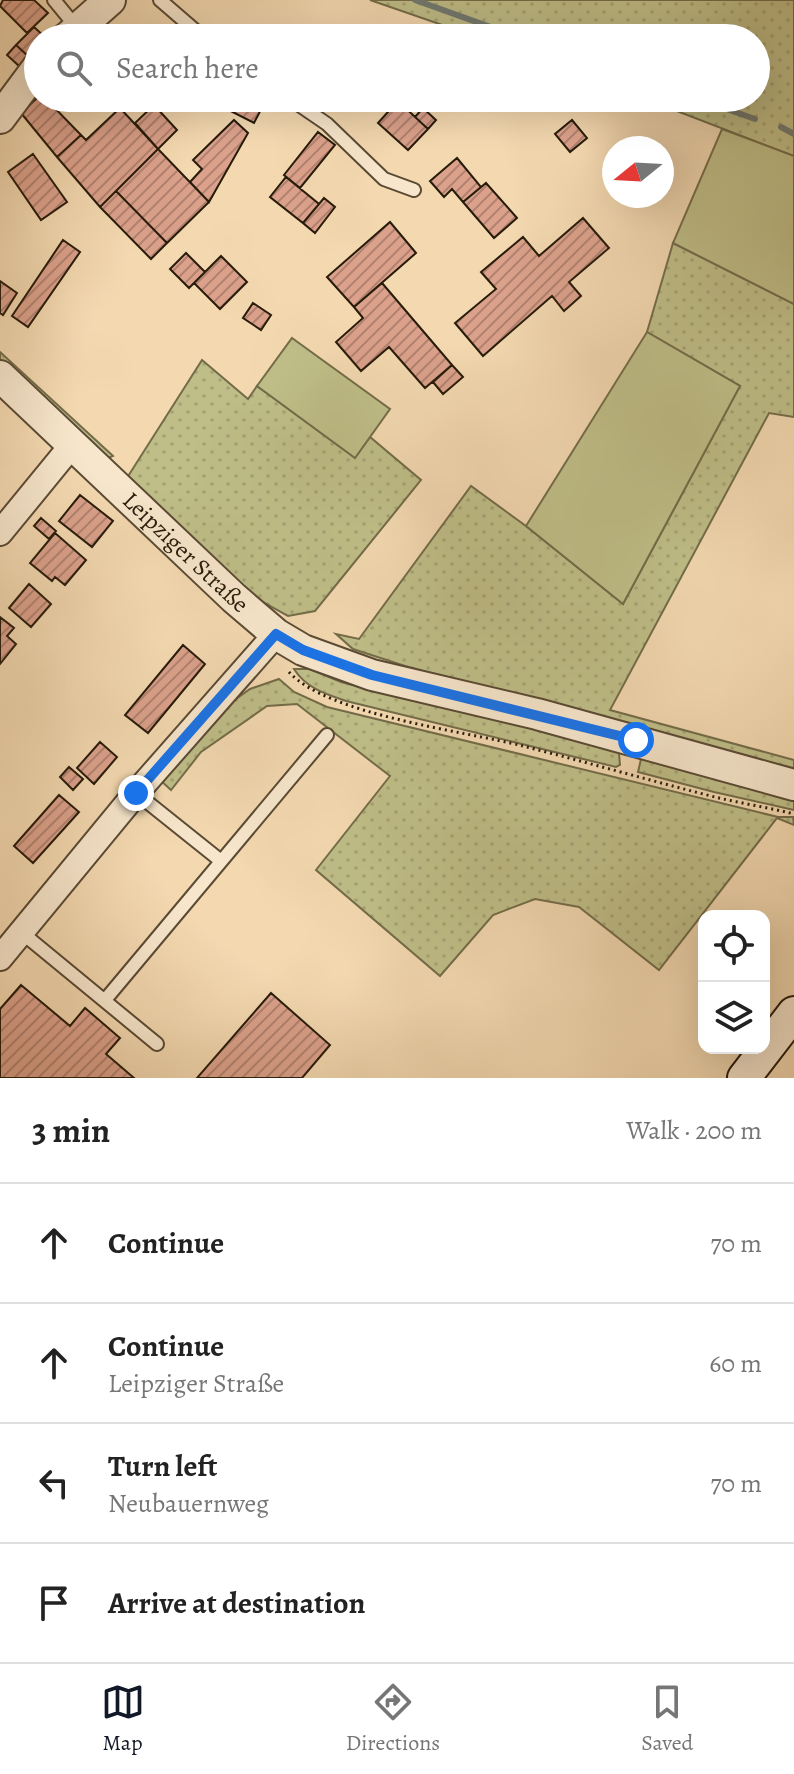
<!DOCTYPE html>
<meta charset="utf-8">
<style>
:root{--surface:#fff;--page:#f6f6f6;--text:#222;--muted:#767676;--line:#e0e0e0;--accent:#111827}
body{margin:0;font-family:Alegreya,serif;background:var(--page);color:var(--text)}
.controls{position:absolute;right:24px;bottom:24px;display:grid;overflow:hidden;border-radius:16px;box-shadow:0 8px 32px #0002}
.controls button{width:72px;height:72px;display:grid;place-items:center;padding:0;border:0;border-bottom:2px solid var(--line);background:var(--surface);color:var(--text);font:40px sans-serif}
.compass{position:absolute;left:602px;top:136px;width:72px;height:72px;border-radius:50%;background:var(--surface);box-shadow:0 8px 32px #0002;rotate:252deg}
.stop{position:absolute;width:24px;height:24px;margin:-18px;border:6px solid #1a73e8;border-radius:50%;background:#fff}
.stop.end{background:#1a73e8;border-color:#fff;box-shadow:0 2px 8px #0008}
.list{margin:0;padding:0;list-style:none}
h2{display:flex;justify-content:space-between;align-items:center;height:104px;margin:0;padding:0 32px;font-size:34px}
h2 small{font-size:26px;font-weight:400;color:var(--muted)}
.list li{display:grid;grid-template-columns:52px 1fr auto;gap:24px;align-items:center;box-sizing:border-box;height:120px;padding:0 32px;border-top:2px solid var(--line)}
.list b{display:block;font-size:30px;white-space:nowrap}
.list p{margin:0;font-size:26px;white-space:nowrap;color:var(--muted)}
.list em{font-size:26px;font-style:normal;color:var(--muted)}
.icon{flex:none;width:44px;height:44px;fill:none;stroke:currentColor;stroke-width:2;stroke-linecap:round;stroke-linejoin:round}
.map{position:relative;flex:none;width:794px;height:1078px;overflow:hidden}
.search{position:absolute;background:var(--surface);box-shadow:0 8px 32px #0002;left:24px;right:24px;top:24px;height:88px;display:flex;align-items:center;gap:20px;box-sizing:border-box;padding:0 28px;border-radius:44px;color:var(--muted);font-size:30px}
.sheet{height:584px;background:var(--surface)}
nav{display:flex;justify-content:space-around;align-items:center;box-sizing:border-box;height:112px;border-top:2px solid var(--line);background:var(--surface);font-size:22px;color:var(--muted)}
nav a{display:grid;justify-items:center;gap:4px}
nav .on{color:var(--accent)}
.map>svg:first-child{display:block}
.grass{fill:url(#grass-dots);stroke:#736c49;stroke-width:2}
.green{fill:#bfbe88;stroke:#736c49;stroke-width:2}
.lines{fill:none;stroke-linecap:round;stroke-linejoin:round}
.stream{stroke:#707972;stroke-width:6}
.building{fill:url(#building-hatch);stroke:#271b0a;stroke-width:2}
.service-casing{stroke:#5a4a34;stroke-width:16}
.minor-casing{stroke:#5a4a34;stroke-width:28}
.tertiary-casing{stroke:#5a4a34;stroke-width:34}
.secondary-casing{stroke:#271b0a;stroke-width:36}
.path{stroke:#271b0a;stroke-width:3;stroke-dasharray:2 4;stroke-linecap:butt}
.service{stroke:#f7e6cc;stroke-width:12}
.minor{stroke:#f7e6cc;stroke-width:24}
.tertiary{stroke:#f7e6cc;stroke-width:30}
.secondary{stroke:#f7e6cc;stroke-width:32}
.route{stroke:#1a73e8;stroke-width:10}
.labels{text-anchor:middle;stroke-width:6;stroke-linejoin:round;paint-order:stroke}
.street-label{font-size:24px;fill:#271b0a;stroke:#f7e6cc}
</style>
<div class="map">
<svg width="794" height="1078" viewBox="0 0 794 1078">
<defs>
<pattern id="grass-dots" width="8" height="8" patternUnits="userSpaceOnUse" patternTransform="scale(2)"><rect width="8" height="8" fill="#bfbe88"/><path d="M2 2h.1M6 6h.1" fill="none" stroke="#a4a374" stroke-width="1.8" stroke-linecap="round"/></pattern>
<pattern id="building-hatch" width="6" height="6" patternUnits="userSpaceOnUse" patternTransform="scale(2)"><rect width="6" height="6" fill="#dba18b"/><path d="M-1 1l2-2M0 6l6-6M5 7l2-2" fill="none" stroke="#b28270"/></pattern>
</defs>
<rect width="100%" height="100%" fill="#f3d8b0"/>
<filter id="stains"><feTurbulence type="fractalNoise" baseFrequency=".0025" numOctaves="4"/><feColorMatrix values="0 0 0 0 .2 0 0 0 0 .09 0 0 0 0 .02 0 0 0 .5 -.17"/></filter>
<radialGradient id="worn" r=".72"><stop offset=".6" stop-color="#630" stop-opacity="0"/><stop offset="1" stop-color="#630" stop-opacity=".3"/></radialGradient>
<!-- grass -->
<path class="grass" d="M370,0h424v156l-151,-58h113v-60h-276z
M673,243l121,61v113l-25,-4 -159,297 184,50v13l-389,-107 -52,-17 -17,-15 23,5 112,-153 55,40 97,78 117,-218 -93,-54z
M0,352l113,104 -10,4 -103,-96z
M202,360l46,39 9,-13 98,71 15,-20 51,43 -106,131 -27,5 -38,-21 -125,-114z
M294,669h16l31,13 55,14 218,47 5,11 1,11 -4,2 -270,-66c-21,-7 -40,-13 -52,-32z
M279,679l15,13 33,15 451,110h15l1,8 -17,-7 -118,152 -80,-63 -44,-8 -42,16 -53,61 -124,-106 74,-94 -93,-72 -30,2 -66,46 -30,38 -11,-10 62,-71 28,-20z
M645,758l149,37v15l-80,-18 -76,-20 3,-13z"/>
<!-- green -->
<path class="green" d="M722,129l72,27v148l-121,-61z
M647,332l93,54 -117,218 -97,-78z
M292,338l98,71 -35,49 -98,-72z"/>
<g class="lines">
<!-- stream -->
<path class="stream" d="M415,0l106,38
M692,98l11,4
M718,106l37,13
M781,127l13,7"/>
</g>
<!-- building -->
<path class="building" d="M3,0h31l14,13 -21,20 -27,-27z
M34,27l12,11h-8v8l-10,10 -12,-11z
M16,45l12,11 -9,10 -12,-11z
M38,97l7,1 36,37 -24,22 -36,-44z
M218,98h49l-13,25 -39,-20z
M398,101l30,28 -20,21 -30,-27z
M154,105l23,25 -19,19 -23,-26z
M120,108l38,41 -58,58 -43,-50 24,-22 5,5z
M423,108l13,12 -8,9 -13,-12z
M234,120l14,13 -39,69 -19,-20 12,-13 -9,-9z
M572,120l15,18 -17,14 -15,-18z
M318,132l17,13 -35,43 -16,-13z
M158,149l51,53 -42,41 -51,-52z
M33,154l34,48 -26,18 -33,-48z
M457,158l24,29 -18,15 -11,-13 -8,8 -14,-16z
M286,177l33,27 -16,19 -33,-26z
M486,183l31,35 -23,20 -31,-36z
M116,191l51,52 -16,16 -51,-52z
M324,198l11,9 -20,26 -12,-10z
M583,218l26,30 -40,34 12,14 -17,15 -12,-15 -69,60 -28,-33 41,-34 -15,-17 42,-35 16,19z
M390,222l26,31 -62,54 -27,-30z
M63,240l17,12 -52,75 -16,-11z
M186,253l19,19 -16,16 -19,-19z
M221,256l26,26 -27,27 -26,-26z
M0,281l17,12 -14,22 -3,-2z
M382,283l70,82 -27,23 -36,-41 -28,24 -25,-29 27,-24 -9,-11z
M253,303l18,12 -10,15 -18,-12z
M452,365l11,12 -20,17 -10,-12z
M80,495l33,26 -21,26 -33,-26z
M41,518l15,13 -7,8 -15,-13z
M55,533l31,27 -21,25 -10,-8 -3,4 -22,-18z
M29,584l22,20 -20,23 -22,-19z
M0,617l14,11 -7,8 9,8 -16,20z
M183,645l22,19 -57,69 -23,-18z
M100,742l17,15 -23,27 -17,-16z
M69,767l14,12 -10,11 -13,-13z
M59,795l20,17 -46,51 -19,-17z
M21,985l49,41 15,-18 35,30 -14,16 28,24h-134v-69z
M271,993l59,52 -28,33h-105z"/>
<g class="lines">
<defs>
<path id="service" d="M54,0l23,28
M160,0l44,38
M289,98l38,26 57,55 30,11
M136,793l85,68
M21,932l136,112
M105,1000l222,-265"/>
<path id="minor" d="M0,533l72,-88
M0,958l136,-165 140,-159"/>
<g id="tertiary">
<path d="M67,38l43,-38"/>
<path d="M0,118l38,-51"/>
<path id="s1" d="M0,376l234,222 42,36 27,16 69,25 165,39 257,71"/>
</g>
<path id="secondary" d="M744,1078l50,-65"/>
</defs>
<!-- service casing -->
<use href="#service" class="service-casing"/>
<!-- minor casing -->
<use href="#minor" class="minor-casing"/>
<!-- tertiary casing -->
<use href="#tertiary" class="tertiary-casing"/>
<!-- secondary casing -->
<use href="#secondary" class="secondary-casing"/>
<!-- path -->
<path class="path" d="M289,672c39,43 175,59 234,74 63,16 125,34 188,50 27,7 56,11 83,18"/>
<!-- service -->
<use href="#service" class="service"/>
<!-- minor -->
<use href="#minor" class="minor"/>
<!-- tertiary -->
<use href="#tertiary" class="tertiary"/>
<!-- secondary -->
<use href="#secondary" class="secondary"/>
</g>
<g class="lines">
<!-- route -->
<path class="route" d="M136,793l140,-159 27,16 69,25 264,65"/>
</g>
<g class="labels">
<!-- street labels -->
<g class="street-label">
<text dy="8" stroke="none"><textPath href="#s1" startOffset="256">Leipziger Straße</textPath></text>
</g>
</g>
<rect width="100%" height="100%" filter="url(#stains)"/>
<rect width="100%" height="100%" fill="url(#worn)"/>
</svg>
<div class="controls">
<button><svg class="icon" aria-label="locate" viewBox="0 0 24 24"><circle cx="12" cy="12" r="6"/><path d="M12 2v4M12 18v4M2 12h4M18 12h4"/></svg></button>
<button><svg class="icon" aria-label="layers" viewBox="0 0 24 24"><path d="M12 4l9 5-9 5-9-5zM3 14l9 5 9-5"/></svg></button>
</div>
<svg class="compass" viewBox="-18 -18 36 36"><path d="M0-13l5 13h-10z" fill="#e53935"/><path d="M0 13l5-13h-10z" fill="#767676"/></svg>
<div class="stop" style="left:636px;top:740px"></div>
<div class="stop end" style="left:136px;top:793px"></div>
<div class="search"><svg class="icon" aria-label="search" viewBox="0 0 24 24"><circle cx="10" cy="10" r="6"/><path d="M15 15l6 6"/></svg>Search here</div>
</div>
<section class="sheet">
<h2>3 min<small>Walk · 200 m</small></h2>
<ul class="list">
<li><svg class="icon" aria-label="ahead" viewBox="0 0 24 24"><path d="M12 20V5M6 11l6-6 6 6"/></svg><div><b>Continue</b></div><em>70 m</em></li>
<li><svg class="icon" aria-label="ahead" viewBox="0 0 24 24"><path d="M12 20V5M6 11l6-6 6 6"/></svg><div><b>Continue</b><p>Leipziger Straße</p></div><em>60 m</em></li>
<li><svg class="icon" aria-label="left" viewBox="0 0 24 24"><path d="M17 20v-9H6M10 6l-5 5 5 5"/></svg><div><b>Turn left</b><p>Neubauernweg</p></div><em>70 m</em></li>
<li><svg class="icon" aria-label="arrive" viewBox="0 0 24 24"><path d="M6 21V4h12l-3 4 3 4H6"/></svg><div><b>Arrive at destination</b></div></li>
</ul>
</section>
<nav>
<a class="on"><svg class="icon" aria-label="map" viewBox="0 0 24 24"><path d="M3 6l6-2 6 2 6-2v14l-6 2-6-2-6 2zM9 4v14M15 6v14"/></svg>Map</a>
<a><svg class="icon" aria-label="directions" viewBox="0 0 24 24"><path d="M12 3l9 9-9 9-9-9zM9 14v-3h6M13 9l2 2-2 2"/></svg>Directions</a>
<a><svg class="icon" aria-label="saved" viewBox="0 0 24 24"><path d="M7 4h10v16l-5-4-5 4z"/></svg>Saved</a>
</nav>
